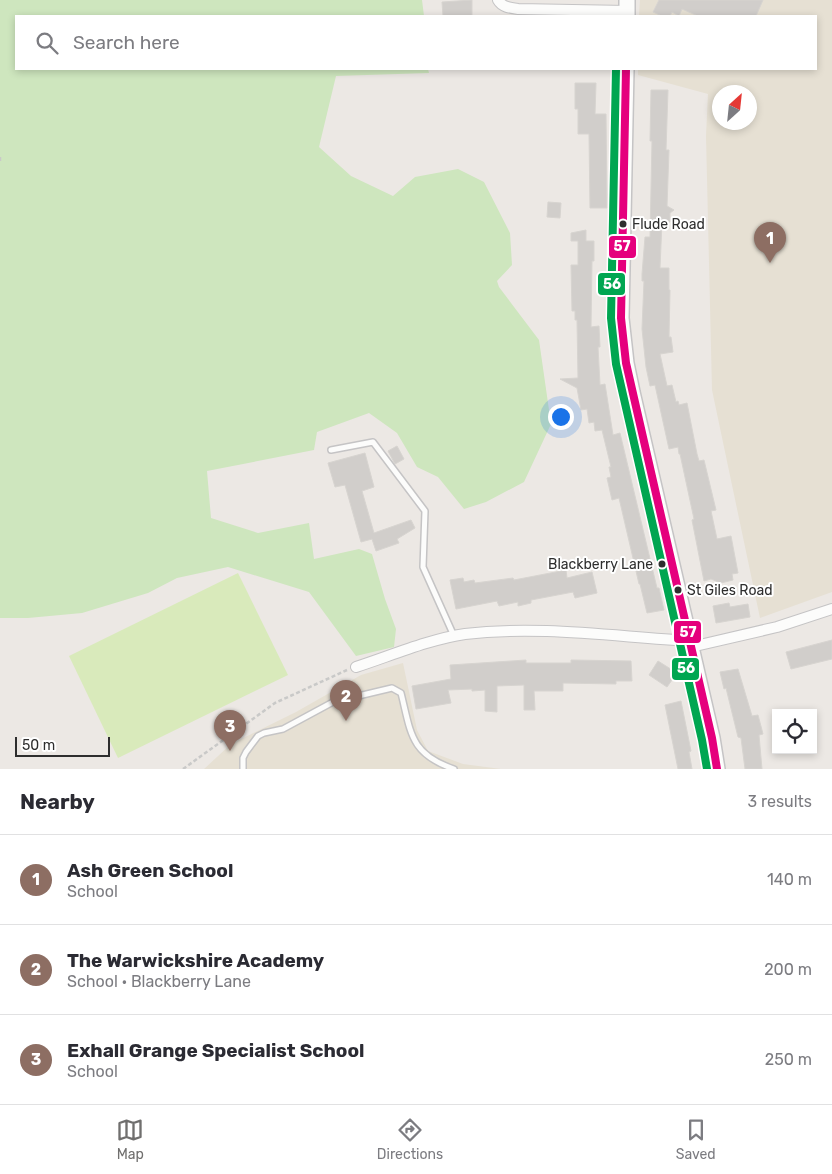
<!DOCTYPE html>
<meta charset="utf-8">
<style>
:root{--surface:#fff;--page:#f7f7f7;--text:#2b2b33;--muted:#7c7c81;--line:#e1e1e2;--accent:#706f6e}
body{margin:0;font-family:Rubik,sans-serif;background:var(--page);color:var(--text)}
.controls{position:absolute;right:15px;bottom:15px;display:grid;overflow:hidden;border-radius:0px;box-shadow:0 2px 8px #0003}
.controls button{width:45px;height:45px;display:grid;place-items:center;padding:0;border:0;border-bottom:1px solid var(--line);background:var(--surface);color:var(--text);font:25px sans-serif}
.compass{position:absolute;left:712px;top:85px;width:45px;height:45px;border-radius:50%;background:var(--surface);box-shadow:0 2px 8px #0003;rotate:27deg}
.scale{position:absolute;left:15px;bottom:12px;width:95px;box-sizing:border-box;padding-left:5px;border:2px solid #2e2e2e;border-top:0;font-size:14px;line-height:18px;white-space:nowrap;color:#2e2e2e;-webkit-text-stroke:4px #fff;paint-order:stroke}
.you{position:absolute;left:560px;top:416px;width:18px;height:18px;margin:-12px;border:4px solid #fff;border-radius:50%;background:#1a73e8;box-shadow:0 0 0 8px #1a73e833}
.badge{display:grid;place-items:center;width:32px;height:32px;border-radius:50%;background:var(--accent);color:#fff;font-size:16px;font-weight:700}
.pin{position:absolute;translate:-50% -41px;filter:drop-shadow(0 1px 2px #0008)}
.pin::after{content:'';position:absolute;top:26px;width:18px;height:15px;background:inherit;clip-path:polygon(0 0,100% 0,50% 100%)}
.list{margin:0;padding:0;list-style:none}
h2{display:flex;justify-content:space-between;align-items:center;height:65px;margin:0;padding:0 20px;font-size:21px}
h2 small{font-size:16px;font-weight:400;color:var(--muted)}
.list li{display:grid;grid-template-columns:32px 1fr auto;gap:15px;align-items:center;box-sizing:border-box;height:90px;padding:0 20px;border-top:1px solid var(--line)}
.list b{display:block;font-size:19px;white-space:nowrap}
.list p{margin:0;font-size:16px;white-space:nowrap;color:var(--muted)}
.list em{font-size:16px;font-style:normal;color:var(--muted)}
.icon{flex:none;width:28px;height:28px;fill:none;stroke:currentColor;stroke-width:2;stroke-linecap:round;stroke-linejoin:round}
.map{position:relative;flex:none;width:832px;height:769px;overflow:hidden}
.search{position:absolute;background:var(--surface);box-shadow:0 2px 8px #0003;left:15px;right:15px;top:15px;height:55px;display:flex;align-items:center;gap:12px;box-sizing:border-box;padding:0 18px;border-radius:0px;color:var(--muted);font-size:19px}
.sheet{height:335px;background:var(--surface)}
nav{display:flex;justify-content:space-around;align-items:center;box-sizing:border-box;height:70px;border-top:1px solid var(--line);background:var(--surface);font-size:14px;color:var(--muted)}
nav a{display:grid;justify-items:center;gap:2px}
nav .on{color:var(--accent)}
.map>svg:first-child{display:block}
.education{fill:#e6e0d3;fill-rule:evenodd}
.green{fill:#cee6be}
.pitch{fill:#d9eabb}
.building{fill:#d1cecb;stroke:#d7d4d0}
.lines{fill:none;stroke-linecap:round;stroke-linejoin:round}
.lane-casing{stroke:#c5c4c5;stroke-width:8}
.street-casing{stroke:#c5c4c5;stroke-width:12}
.secondary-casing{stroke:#c5c4c5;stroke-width:18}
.path{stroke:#c9c9c8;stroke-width:2.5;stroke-dasharray:4 2.5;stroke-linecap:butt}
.lane{stroke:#fcfcfb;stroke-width:5}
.street{stroke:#fcfcfb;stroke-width:10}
.secondary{stroke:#fcfcfb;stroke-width:15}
.bus-1-casing{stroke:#fff;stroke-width:11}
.bus-2-casing{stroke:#fff;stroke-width:11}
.bus-1{stroke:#e5007d;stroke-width:8}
.bus-2{stroke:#00a651;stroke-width:8}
.bus-dot{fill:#2e2e2e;stroke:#fff;stroke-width:2}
.labels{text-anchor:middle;stroke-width:4;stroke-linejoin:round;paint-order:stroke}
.bus-label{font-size:14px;fill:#2e2e2e;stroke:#fff;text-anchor:start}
.line-badge{stroke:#fff;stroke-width:2}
.badge-label{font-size:14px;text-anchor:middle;font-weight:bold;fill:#fff}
</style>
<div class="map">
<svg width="832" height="769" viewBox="0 0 832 769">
<rect width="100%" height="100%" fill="#ece8e4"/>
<!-- education -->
<path class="education" d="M640,0h192v592l-72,26 -48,-228 -6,-254 2,-42 -70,-19v-6h178v-53h-177zM720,92h30v30h-30z
M403,663l14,67 11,21 35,13 38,5h-297l27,-25 65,-32 65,-37z"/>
<!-- green -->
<path class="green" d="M0,0h422l2,16h-408v53h412l1,4 -93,3 -17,71 32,29 42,20 22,-19 43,-8 26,13 26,51 2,32 -15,16 2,6 40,53 12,84 -27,58 -38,20 -22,7 -26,-32 -21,-10 -20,-34 -28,-20 -52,19 -3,18 -107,21 4,47 47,15 51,-10 5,36 45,-10 13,5 13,45 11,30 -2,18 -38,9 -47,-64 -81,-25 -51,11 -29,15 -66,20 -54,5h-28z"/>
<!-- pitch -->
<path class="pitch" d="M238,573l50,102 -170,83 -49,-102z"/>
<!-- building -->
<path class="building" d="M472,0v16h-29l-1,-14z
M659,0h104l-7,16h-58l-16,-7 -3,7 -7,-4 -2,4h-8l-9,-4z
M575,83h21l-1,31h11l1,94h-17l-1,-74h-11v-25h-3z
M651,90h17l-2,60h3l-2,56 7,4 -4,3v9h-8l-2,46h9v22h1l-1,47h2l2,15 -13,2 7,32 5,-1 4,17 2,-1 1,4 8,-2 10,51 2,7 5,-1 12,50 -5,1 6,28 14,-3 7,37 -6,1 1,6 -12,3 -10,-4 -7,2 -12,-61 2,-1 -14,-65h-1l-1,-7 -9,2 -14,-64 -5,1 -4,-19 -4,-38 2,-48h-2v-7l3,-37h5l2,-96h-2z
M548,202l13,1 -1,15 -13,-1z
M586,230v11h8v20h-2l-1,66 8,-1 1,21h-2l2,38 5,-1 8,51 7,-2 37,155h2l5,22 -17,3 -7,-29h-1l-20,-86 -7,2 -5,-22 4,-1 -2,-10h2l-9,-37 -7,1 -1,-9 -5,1 -2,-14 -6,1 -4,-22 -17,-9 18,-1 -1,-58h-2v-9h-3l-1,-46h7v-24h-7v-8z
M397,446l7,13 -9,5 -7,-13z
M365,453l9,34 -12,4 12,42 37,-13 4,8 -18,11 2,4 -23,8 -4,-12 -11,3 -16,-57 -10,2 -7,-24z
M566,570l1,8 25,-6 5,21 -22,5 -2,-6 -42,8v3l-13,3v-4l-19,4 -2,-5 -41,8 -6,-29 13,-2 1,4 10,-2 1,3 38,-5 1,2z
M729,603l1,4 18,-3 2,13 -34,6 -3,-17z
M832,640v19l-41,10 -5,-17z
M526,660v3h45v-3l60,1 1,20h-16v3l-53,-1v8h-29l1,19h-11v-25l-27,1v26l-12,-1v-21l-13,1v-2l-24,1 3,13 -35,6 -4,-23 39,-7 -1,-14z
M658,661l19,12 -10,14 -18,-12z
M738,669l14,47 6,-1 5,19 -4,1 3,34h-17l-4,-31 -3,-1 -12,-49 -2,1 -4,-17z
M681,701l10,50 -2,1 3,17h-14l-13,-64z"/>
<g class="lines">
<defs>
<path id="lane" d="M331,450l42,-8 52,69 -2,56 31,69
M243,769v-11l3,-6 12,-16 6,-3 19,-4 50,-27 59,-14 9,5c10,40 9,61 53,76"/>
<path id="street" d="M498,0c4,7 12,8 20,9l109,2
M691,647l86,-20 55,-18
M356,667c34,-11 74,-28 109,-33 75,-9 151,3 225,7"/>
<path id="secondary" d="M627,16v-16
M626,69l-5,249 5,45 6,29 80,346 5,31"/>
</defs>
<!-- lane casing -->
<use href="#lane" class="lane-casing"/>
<!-- street casing -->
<use href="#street" class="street-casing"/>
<!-- secondary casing -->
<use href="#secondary" class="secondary-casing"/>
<!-- path -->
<path class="path" d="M0,157v4
M183,769l92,-66 72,-33"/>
<!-- lane -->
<use href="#lane" class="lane"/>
<!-- street -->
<use href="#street" class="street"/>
<!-- secondary -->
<use href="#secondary" class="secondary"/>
<defs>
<path id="bus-1" d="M626,69l-5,249 5,45 86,375 5,31"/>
<path id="bus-2" d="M616,69l-5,249 5,46 86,376 5,29"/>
</defs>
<!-- bus-1 casing -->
<use href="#bus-1" class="bus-1-casing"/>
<!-- bus-2 casing -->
<use href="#bus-2" class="bus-2-casing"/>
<!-- bus-1 -->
<use href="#bus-1" class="bus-1"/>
<!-- bus-2 -->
<use href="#bus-2" class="bus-2"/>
</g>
<!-- markers -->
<g class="bus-dot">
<circle cx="623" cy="224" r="4.5"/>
<circle cx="662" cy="564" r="4.5"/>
<circle cx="678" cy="590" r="4.5"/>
</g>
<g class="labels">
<!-- bus labels -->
<g class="bus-label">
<text x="632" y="229">Flude Road</text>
<text x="653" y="569" text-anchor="end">Blackberry Lane</text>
<text x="687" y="595">St Giles Road</text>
</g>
</g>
<g class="line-badge">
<rect x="608" y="235" width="29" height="24" rx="5" fill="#e5007d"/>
<rect x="597" y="272" width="29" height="24" rx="5" fill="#00a651"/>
<rect x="673" y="620" width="29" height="24" rx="5" fill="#e5007d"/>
<rect x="671" y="657" width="29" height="24" rx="5" fill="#00a651"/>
</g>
<g class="badge-label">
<text x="622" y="251">57</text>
<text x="612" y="289">56</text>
<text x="688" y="637">57</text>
<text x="686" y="673">56</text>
</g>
</svg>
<div class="controls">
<button><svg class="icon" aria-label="locate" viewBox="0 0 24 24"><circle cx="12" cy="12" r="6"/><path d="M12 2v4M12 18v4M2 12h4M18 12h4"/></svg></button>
</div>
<svg class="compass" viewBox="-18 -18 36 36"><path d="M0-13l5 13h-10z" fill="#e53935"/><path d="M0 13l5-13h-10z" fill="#7c7c81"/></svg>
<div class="scale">50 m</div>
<div class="you"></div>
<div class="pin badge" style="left:770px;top:263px;background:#8d6e63">1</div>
<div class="pin badge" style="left:346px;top:721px;background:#8d6e63">2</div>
<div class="pin badge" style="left:230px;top:751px;background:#8d6e63">3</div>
<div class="search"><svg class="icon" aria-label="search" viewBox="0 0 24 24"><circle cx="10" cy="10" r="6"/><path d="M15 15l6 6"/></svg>Search here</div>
</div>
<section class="sheet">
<h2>Nearby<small>3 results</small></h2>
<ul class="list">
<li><span class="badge" style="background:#8d6e63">1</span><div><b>Ash Green School</b><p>School</p></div><em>140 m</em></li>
<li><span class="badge" style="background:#8d6e63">2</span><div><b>The Warwickshire Academy</b><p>School · Blackberry Lane</p></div><em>200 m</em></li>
<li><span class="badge" style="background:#8d6e63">3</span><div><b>Exhall Grange Specialist School</b><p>School</p></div><em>250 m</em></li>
</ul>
</section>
<nav>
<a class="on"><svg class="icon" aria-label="map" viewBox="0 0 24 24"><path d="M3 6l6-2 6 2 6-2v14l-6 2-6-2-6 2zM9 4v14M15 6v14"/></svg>Map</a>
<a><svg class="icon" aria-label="directions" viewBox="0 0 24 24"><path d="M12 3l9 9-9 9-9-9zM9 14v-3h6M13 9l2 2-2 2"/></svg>Directions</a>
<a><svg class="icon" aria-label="saved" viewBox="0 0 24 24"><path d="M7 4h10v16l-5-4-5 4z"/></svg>Saved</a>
</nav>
